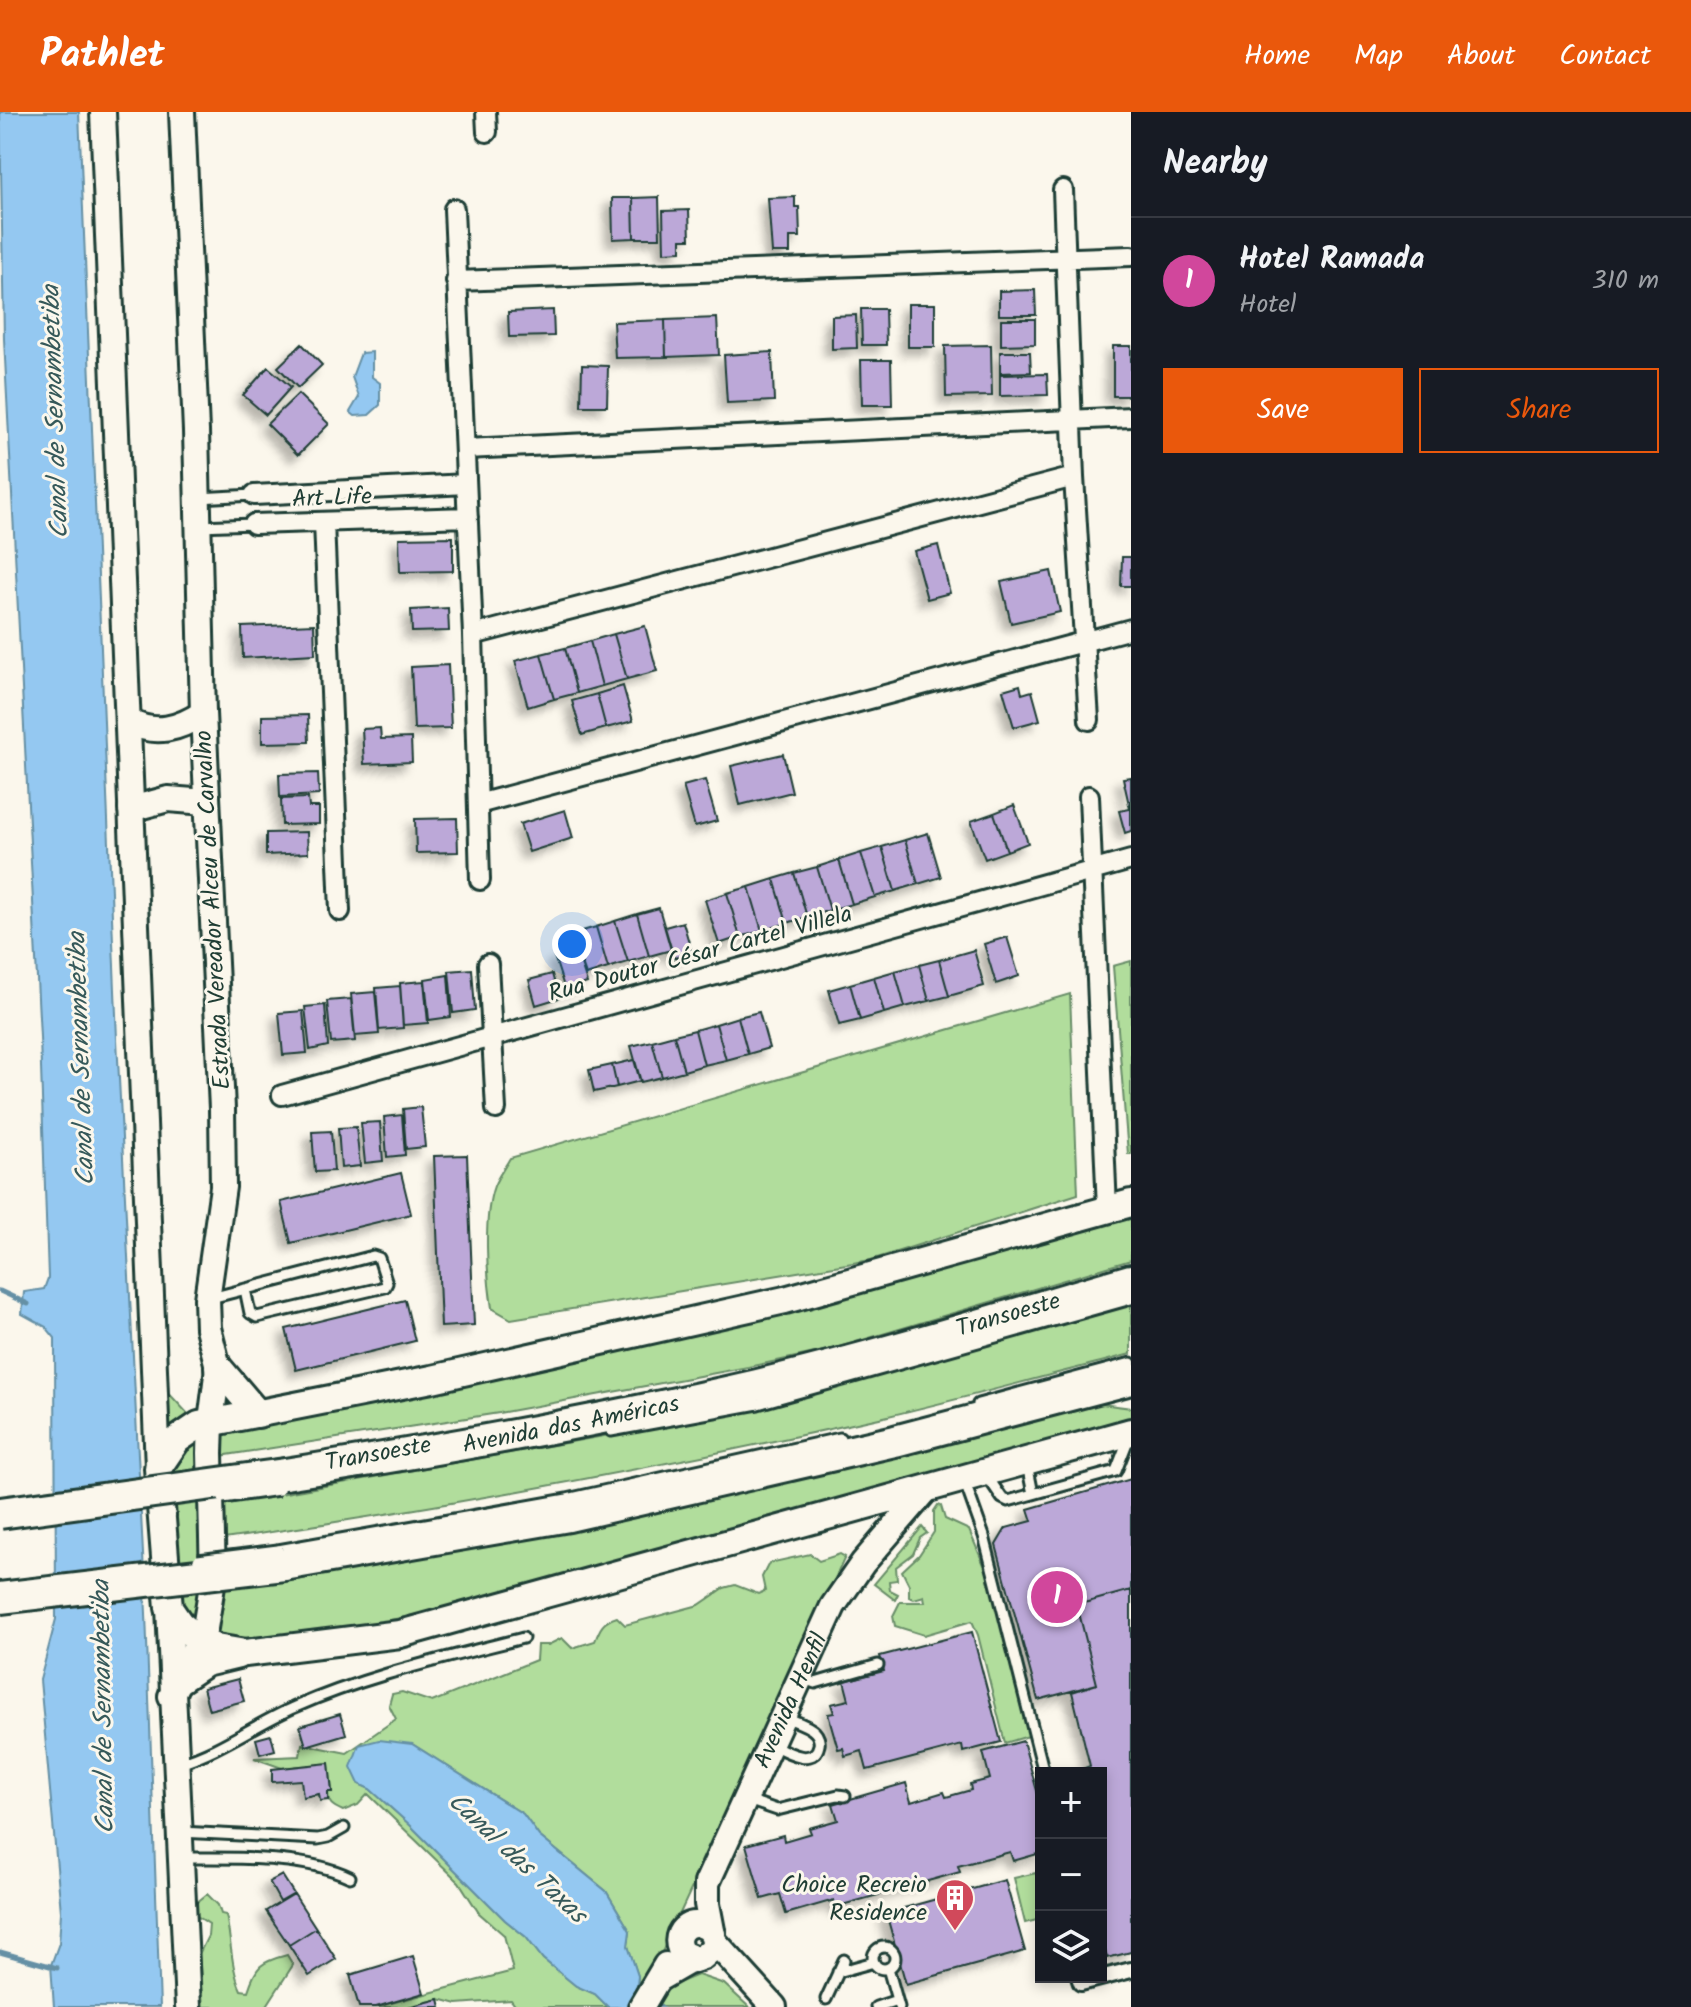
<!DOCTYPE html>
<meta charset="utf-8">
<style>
:root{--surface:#171b24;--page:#242831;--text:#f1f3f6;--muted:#9ea1a6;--line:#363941;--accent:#ea580c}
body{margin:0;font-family:Kalam,sans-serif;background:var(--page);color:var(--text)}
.controls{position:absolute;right:24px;bottom:24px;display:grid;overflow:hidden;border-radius:0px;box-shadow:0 4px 12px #0003}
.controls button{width:72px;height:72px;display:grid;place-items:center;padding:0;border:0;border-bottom:2px solid var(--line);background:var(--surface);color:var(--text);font:40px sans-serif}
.you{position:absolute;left:572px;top:832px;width:28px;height:28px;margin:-20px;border:6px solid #fff;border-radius:50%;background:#1a73e8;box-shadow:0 0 0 12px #1a73e833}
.badge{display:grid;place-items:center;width:52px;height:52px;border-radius:50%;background:var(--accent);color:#fff;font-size:26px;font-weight:700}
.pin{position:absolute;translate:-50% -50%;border:4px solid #fff;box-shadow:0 2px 8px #0006}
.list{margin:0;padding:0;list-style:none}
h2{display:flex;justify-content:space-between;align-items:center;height:104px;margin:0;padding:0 32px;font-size:34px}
h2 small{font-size:26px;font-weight:400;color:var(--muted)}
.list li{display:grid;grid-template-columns:52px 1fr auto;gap:24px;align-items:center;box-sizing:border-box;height:128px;padding:0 32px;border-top:2px solid var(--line)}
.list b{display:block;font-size:30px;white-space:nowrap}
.list p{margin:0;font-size:26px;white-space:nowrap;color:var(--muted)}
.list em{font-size:26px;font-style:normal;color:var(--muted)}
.actions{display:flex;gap:16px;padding:24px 32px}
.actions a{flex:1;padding:18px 0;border:2px solid var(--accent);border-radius:0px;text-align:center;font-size:28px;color:var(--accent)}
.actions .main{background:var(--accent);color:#fff}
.icon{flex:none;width:44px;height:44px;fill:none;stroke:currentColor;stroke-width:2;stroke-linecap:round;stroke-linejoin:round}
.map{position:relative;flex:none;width:1131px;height:1895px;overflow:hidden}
header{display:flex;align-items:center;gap:48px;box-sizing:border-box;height:112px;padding:0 40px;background:var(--accent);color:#fff}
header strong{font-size:38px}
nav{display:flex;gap:44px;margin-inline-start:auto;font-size:28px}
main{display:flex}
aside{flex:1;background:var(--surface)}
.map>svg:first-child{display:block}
.green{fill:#b1dd9c;stroke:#688d68;stroke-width:2}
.water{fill:#94c8f1;stroke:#6590a5;stroke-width:2}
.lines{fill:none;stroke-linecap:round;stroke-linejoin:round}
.stream{stroke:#6590a5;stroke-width:5}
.building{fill:#bca8d8;stroke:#1f3d34;stroke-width:2;filter:url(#shadow)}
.service-casing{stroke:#1f3d34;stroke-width:15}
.pedestrian-casing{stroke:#1f3d34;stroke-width:20}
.minor-casing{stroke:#1f3d34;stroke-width:24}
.tertiary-casing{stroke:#1f3d34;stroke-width:30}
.secondary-casing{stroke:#1f3d34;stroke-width:32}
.trunk-casing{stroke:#1f3d34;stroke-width:36}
.service{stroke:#fbf7ec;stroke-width:9}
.pedestrian{stroke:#fbf7ec;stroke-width:14}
.minor{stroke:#fbf7ec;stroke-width:18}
.tertiary{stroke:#fbf7ec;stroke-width:24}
.secondary{stroke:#fbf7ec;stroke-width:26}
.trunk{stroke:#fbf7ec;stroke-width:30}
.service-bridge-casing{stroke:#1f3d34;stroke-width:15;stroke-linecap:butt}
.trunk-bridge-casing{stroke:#1f3d34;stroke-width:36;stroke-linecap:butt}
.service-bridge{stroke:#fbf7ec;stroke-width:9}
.trunk-bridge{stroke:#fbf7ec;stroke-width:30}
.labels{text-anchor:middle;stroke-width:6;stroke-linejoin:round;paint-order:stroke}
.street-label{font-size:24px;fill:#1f3d34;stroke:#fbf7ec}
.poi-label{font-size:24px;fill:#1f3d34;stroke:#fbf7ec;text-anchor:end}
.water-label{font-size:26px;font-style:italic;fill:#36595a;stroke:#fbf7ec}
</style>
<header>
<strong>Pathlet</strong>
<nav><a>Home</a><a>Map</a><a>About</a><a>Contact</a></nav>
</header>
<main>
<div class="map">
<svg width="1131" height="1895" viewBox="0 0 1131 1895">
<defs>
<filter id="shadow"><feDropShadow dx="-7" dy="7" stdDeviation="4" flood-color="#0004"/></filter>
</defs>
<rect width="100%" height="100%" fill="#fbf7ec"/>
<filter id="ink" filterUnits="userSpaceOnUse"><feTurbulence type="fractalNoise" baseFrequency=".0125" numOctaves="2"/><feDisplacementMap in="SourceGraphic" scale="16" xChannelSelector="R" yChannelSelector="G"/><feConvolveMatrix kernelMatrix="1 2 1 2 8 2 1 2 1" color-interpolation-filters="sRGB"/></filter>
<g filter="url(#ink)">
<!-- green -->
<path class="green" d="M1131,849v193h-3l-15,-188z
M1070,882l8,200 -207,66 -360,59 -19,-11c-5,-31 -9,-92 2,-122 4,-10 11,-19 16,-28z
M1131,1105v43l-302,90 -81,17 -249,46 -279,43 -6,-30 601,-123z
M1131,1190v52l-30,8c-72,18 -144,38 -217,55 -218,49 -438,90 -660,122v-37l56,-8 475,-85z
M162,1274l27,29 -23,20z
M1086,1290l45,6v9l-684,191 -89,19 -114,17 -33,-7c10,-21 16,-36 14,-60z
M198,1320l10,149 -11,47 -16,-20 -9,-70 -1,-68z
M938,1393l3,1 4,13 24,11 25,58 38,147 -27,8 -27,-108 -6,-14 -48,14 -29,-9 -2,-10 7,-14h25l-1,-6 -10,3 -5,-2v-12l-7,-14 17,-16 15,-23v-21z
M922,1415l5,6 -7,5 -7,16 -17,13 1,13 -8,1 1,9 8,4 -3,6 -21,-16z
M810,1442l9,7 21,-7 5,3 -182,393 -26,35 1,-9 -10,-30 2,-15 -24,-40 -67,-55 -16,-22 -111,-70 -53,40 11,5 40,36 95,95 21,17 17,22 33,27 19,8 13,13h8h-100l-5,-7 -54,4 -18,-5 -31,8h-32l137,-36 -9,-36 -25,-22 -20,-31 -91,-88 -10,11 -15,6c-11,-5 -15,-7 -15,-19l4,-1 -3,-28 -47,5 -28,-10 46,-2 2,-12 45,9 49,-34 -7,-14 3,-11 10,-2 30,10 104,-42 1,-15h11l14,-7 10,10 23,-7c5,-13 8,-20 22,-24l8,8 74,-20 25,-17 11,-3 23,9 7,-3 -3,-14 7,-14z
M1036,1761l5,20v26l-16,4 -11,-45z
M207,1782l11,11 3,9 5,1c5,24 5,54 15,75l7,1c8,-25 12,-29 39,-36l6,10 -27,42h-63l-4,-53 9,-18 1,-12 -15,-10 2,-11z
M698,1863l26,9 25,23h-87l-5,-5 9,-14z"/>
<!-- water -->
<path class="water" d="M0,0h79l38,927 29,574 14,394h-106l-3,-42 8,-22 2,-31 -21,-232 16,-61 -1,-281 -9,-11 -24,-13 2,-22 20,-3 4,-11 -8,-241 -36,-698z
M372,240v25l8,6v22l-11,10 -14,1 -5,-4 9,-15 -7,-20 9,-24z
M379,1628l33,4 111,70 16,22 67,55 24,40 -2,15 10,30 -1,9 25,22h-54l-13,-13 -19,-8 -33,-27 -17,-22 -21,-17 -95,-95 -40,-36 -11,-5 -8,-17 8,-22z"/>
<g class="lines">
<!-- stream -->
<path class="stream" d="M0,1179l28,13
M0,1840l57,16"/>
</g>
<!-- building -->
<path class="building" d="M659,85l1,41h-26l-1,-40z
M795,85v10h4l1,30h-10v16h-18l-4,-55z
M612,86h21l1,40 -21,1z
M689,98l1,29h-9v12l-17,1 -1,-41z
M1035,178l1,25h-37v-24z
M908,192h27v43h-27z
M861,197h24l1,36h-24z
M553,198l1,26 -45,1 -1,-25z
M856,203l1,33 -25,1v-33z
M717,206l2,37 -53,2 -1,-37z
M1001,207h34v25l-34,1z
M665,208l1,37 -51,1 -2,-36z
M302,232l20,21 -24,23 -20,-21z
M991,233l1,51 -46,1 -1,-51z
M1113,234h18v50h-18z
M772,240l2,49 -47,2 -3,-48z
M1000,240h30l1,20 -31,1z
M861,248h30l1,45h-30z
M582,253l26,1 -1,40h-26z
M268,255l23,20 -25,28 -23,-20z
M1047,262l1,21 -48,1v-21z
M298,282l31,30 -31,31 -31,-31z
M453,425v34l-53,1 -1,-34z
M938,433l12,48 -23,6 -13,-48z
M1122,445h9v29h-10z
M1051,459l9,41 -49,11 -10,-41z
M448,496l1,23 -37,1 -1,-22z
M314,512l1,30 -72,4 -1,-31z
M645,514l12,45 -30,8 -13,-45z
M614,522l13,45 -25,7 -12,-45z
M590,529l12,45 -25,7 -12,-45z
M565,536l12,45 -23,6 -13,-45z
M541,542l13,45 -26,8 -13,-46z
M448,553l3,63 -37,1 -3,-62z
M1020,573l2,9 10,-3 8,29 -26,7 -11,-37z
M623,574l10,35 -27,7 -9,-34z
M597,582l9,34 -24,7 -10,-34z
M308,603l1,27 -47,1v-27z
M380,616l1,11 30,-1 1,24 -48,2 -2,-35z
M783,642l9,38 -52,13 -9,-39z
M318,661l1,22 -39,2 -1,-23z
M1131,665v54l-6,2 -6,-22 11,-2 -7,-31z
M705,668l12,41 -22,6 -12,-41z
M308,686l1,9h10v17l-37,1 -1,-26z
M1014,693l14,38 -21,8 -13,-38z
M565,698l8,28 -44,14 -9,-28z
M994,701l13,38 -22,8 -14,-38z
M457,706l1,34 -42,1 -1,-34z
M307,720l1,21 -42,2v-22z
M928,721l13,44 -23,7 -13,-44z
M905,728l13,44 -23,7 -13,-44z
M882,735l13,44 -20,6 -14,-44z
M861,741l14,44 -23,7 -13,-44z
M839,748l13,44 -22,6 -13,-43z
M817,755l13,43 -23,7 -13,-44z
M794,761l13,44 -20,6 -13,-44z
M774,767l13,44 -25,8 -13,-44z
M749,775l13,44 -22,6 -13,-44z
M727,781l13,44 -21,7 -14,-44z
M659,796l12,42 -22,6 -12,-42z
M637,802l12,42 -21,6 -13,-41z
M615,809l13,41 -20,6 -12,-41z
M683,810l9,31 -18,5 -9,-31z
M596,815l12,41 -22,7 -14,-41z
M1007,825l12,39 -23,8 -12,-40z
M576,837l11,34 -22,7 -11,-34z
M974,838l10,36 -35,10 -10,-36z
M939,848l10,36 -20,5 -10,-36z
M919,853l10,36 -24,6 -10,-36z
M472,857l3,41 -22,3 -4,-42z
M895,859l10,36 -21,6 -10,-36z
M552,862l7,24 -23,7 -7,-25z
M448,863l3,42 -22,3 -4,-41z
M874,865l10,36 -24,7 -10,-36z
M424,869l4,42 -25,2 -3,-42z
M850,872l10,36 -21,5 -10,-35z
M400,874l3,42 -24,2 -3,-42z
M375,880l4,42 -24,2 -4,-42z
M351,887l4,42 -24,2 -4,-42z
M325,893l3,41 -18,4 -5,-43z
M303,899l4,42 -24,2 -4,-42z
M759,900l10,36 -21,6 -10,-37z
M738,905l10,37 -22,6 -10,-36z
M716,912l10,36 -22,5 -9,-35z
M695,918l9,35 -20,6 -10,-36z
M674,923l10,36 -22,6 -10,-36z
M652,929l10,36 -21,5 -10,-36z
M634,948l6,21 -23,6 -5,-22z
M612,953l5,22 -23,5 -5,-22z
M421,995l4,40 -19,2 -3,-40z
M402,1003l3,40 -18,2 -3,-40z
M380,1010l3,39 -18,2 -4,-40z
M356,1015l4,39 -19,2 -3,-40z
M331,1019l3,40 -19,1 -3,-40z
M467,1043l7,170 -33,2 -7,-171z
M401,1061l10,41 -120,29 -10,-41z
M405,1188l10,41 -119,29 -10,-41z
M1131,1367v111l-54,15 20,79 -59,16 -42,-155 10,-17 26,-7 -4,-12z
M1131,1478v362l-24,6 -6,-23v-162h-29l18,-7 -18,-74 25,-8 -20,-79z
M972,1520l29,110 -38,10 -1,-7 -95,25 -5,-19 -17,5 -2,-8 -5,1 -10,-35 6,-1 -3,-9 18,-4 -5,-19 40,-10 -4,-15z
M238,1567l6,22 -35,9 -6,-22z
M340,1602l6,20 -40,12 -6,-20z
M271,1623l4,15 -15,4 -4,-15z
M1023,1629l18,64v48l-28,8 -3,-9 -52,14 2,6 -125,35 -1,-7 -48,14 -6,-20 -18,5 -16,-54 37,-10 1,6 27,-8 -2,-5 29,-8 -5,-16 73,-21 5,19 33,-10 2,5 25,-7 -1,-6 20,-5 -7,-27z
M329,1651l3,29h-4v8l-8,1 -1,-7 -16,3 -2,-17 -29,2v-13z
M282,1763l12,19 -14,8 -11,-20z
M1005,1768l20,71 -119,33 -20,-71z
M294,1782l22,34 -27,17 -23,-34z
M316,1816l20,31 -27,17 -20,-31z
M413,1844l11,37 -48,14h-17l-9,-32z
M439,1887l2,8h-33z"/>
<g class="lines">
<defs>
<path id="service" d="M198,386l56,-3
M199,414l55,-2
M211,1186l162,-42 6,2 8,25 -2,4 -128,30 -7,-4 -5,-24
M978,1292l153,-41
M611,1319l147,-27 373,-105
M1027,1352l6,30
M987,1364l15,22 6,3 108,-30 14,-36
M964,1368l20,56 60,237
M278,1438l289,-51 273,-61
M801,1566l14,5 63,-18
M773,1633c12,6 41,23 46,0 1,-4 -1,-10 -4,-13 -6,-7 -21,-11 -30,-15
M179,1651c42,-12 76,-39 116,-56 73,-32 151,-49 228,-69
M745,1687l32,11 61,-15 7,1
M180,1720l138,7 10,-2 16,-9
M182,1746c51,0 122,-3 168,19
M873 1846a11 11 0 1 1 22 0a11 11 0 1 1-22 0Z
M888,1856l11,39
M838,1860l36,-10
M826,1887l18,-39
M876,1895l21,-7"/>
<path id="pedestrian" d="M1079,1865l2,6 50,-13"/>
<path id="minor" d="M486,0l1,20
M1063,78l11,287 15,243
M454,97l19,426 7,245
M456,169l675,-25
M465,337l666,-32
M254,383l212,-11
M324,410l16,389
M254,412l214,-7
M473,523l601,-158
M1089,684l18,413
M478,692l653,-175
M488,852l8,145
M282,983l849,-235"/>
<g id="tertiary">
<path d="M103,0l55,1356"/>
<path d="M128,609c27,15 51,8 75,-8"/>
<path d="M131,697l37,-10 38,3"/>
<path d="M169,1496l19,399"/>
<path d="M171,1584l34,-68 8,-49 -3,-126 1,-31 7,-55 -10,-39 -1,-29 16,-112 -1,-78 -19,-396 -7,-282 -14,-319"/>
<path d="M714,1829l60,66"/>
<path d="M696,1847l-14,-6c-14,-23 15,-41 31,-19"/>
<path id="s1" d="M660,1866l26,-15 17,-6 10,-9 1,-7 -7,-37v-21l126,-277 30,-43 63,-73"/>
<path d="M641,1895l25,-42"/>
</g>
<path id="secondary" d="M1131,1091l-346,97 -353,79 -233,46 -22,15 -19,28 11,140 11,16 20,17 16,7 29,5 155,-19 731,-202
M218,1255l40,47
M178,1569l27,-18 33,-8"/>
<g id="trunk">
<path id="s2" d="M285,1362c158,-25 316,-53 472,-89 126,-30 250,-69 374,-105"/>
<path d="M284,1453l285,-49 326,-75 236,-62"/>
</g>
</defs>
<!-- service casing -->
<use href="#service" class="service-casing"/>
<!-- pedestrian casing -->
<use href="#pedestrian" class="pedestrian-casing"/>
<!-- minor casing -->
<use href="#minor" class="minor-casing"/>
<!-- tertiary casing -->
<use href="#tertiary" class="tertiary-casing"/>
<!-- secondary casing -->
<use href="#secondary" class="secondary-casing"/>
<!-- trunk casing -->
<use href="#trunk" class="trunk-casing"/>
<!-- service -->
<use href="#service" class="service"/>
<!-- pedestrian -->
<use href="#pedestrian" class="pedestrian"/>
<!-- minor -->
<use href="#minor" class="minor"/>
<!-- tertiary -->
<use href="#tertiary" class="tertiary"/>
<!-- secondary -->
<use href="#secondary" class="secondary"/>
<!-- trunk -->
<use href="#trunk" class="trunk"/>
<defs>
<path id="service-bridge" d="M223,1386l56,-8
M198,1448l80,-10"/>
<path id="trunk-bridge" d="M0,1401l285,-39
M0,1486l284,-33"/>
</defs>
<!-- service-bridge casing -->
<use href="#service-bridge" class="service-bridge-casing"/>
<!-- trunk-bridge casing -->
<use href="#trunk-bridge" class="trunk-bridge-casing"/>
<!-- service-bridge -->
<use href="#service-bridge" class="service-bridge"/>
<!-- trunk-bridge -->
<use href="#trunk-bridge" class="trunk-bridge"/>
</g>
</g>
<!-- icons -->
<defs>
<symbol id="building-pin" viewBox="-11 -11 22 30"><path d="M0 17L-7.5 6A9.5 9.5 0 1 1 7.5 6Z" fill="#d1495b" stroke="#fbf7ec"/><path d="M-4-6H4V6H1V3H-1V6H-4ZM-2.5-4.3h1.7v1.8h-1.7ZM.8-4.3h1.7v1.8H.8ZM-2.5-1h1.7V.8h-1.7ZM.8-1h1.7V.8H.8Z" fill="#fff"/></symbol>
</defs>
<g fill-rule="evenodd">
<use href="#building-pin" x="933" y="1764" width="44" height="60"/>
</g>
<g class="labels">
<!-- street labels -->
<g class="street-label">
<text transform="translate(332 385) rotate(-2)" y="8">Art Life</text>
<text transform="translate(212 798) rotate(-93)" y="8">Estrada Vereador Alceu de Carvalho</text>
<text transform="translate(700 841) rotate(-15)" y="8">Rua Doutor César Cartel Villela</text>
<text transform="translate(1008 1202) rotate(-16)" y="8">Transoeste</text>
<text dy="8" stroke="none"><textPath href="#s2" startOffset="290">Avenida das Américas</textPath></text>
<text transform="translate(378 1341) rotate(-10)" y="8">Transoeste</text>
<text dy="8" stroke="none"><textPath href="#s1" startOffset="328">Avenida Henfil</textPath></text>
</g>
<!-- poi labels -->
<g class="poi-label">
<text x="927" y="1780">Choice Recreio<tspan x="927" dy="28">Residence</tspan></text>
</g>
<!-- water labels -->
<g class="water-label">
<text transform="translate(54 300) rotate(-92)" y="9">Canal de Sernambetiba</text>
<text transform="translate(80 947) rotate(-92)" y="9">Canal de Sernambetiba</text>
<text transform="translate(102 1595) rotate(-91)" y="9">Canal de Sernambetiba</text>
<text transform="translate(518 1745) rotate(43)" y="9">Canal das Taxas</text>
</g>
</g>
</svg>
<div class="controls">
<button>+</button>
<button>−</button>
<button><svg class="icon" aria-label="layers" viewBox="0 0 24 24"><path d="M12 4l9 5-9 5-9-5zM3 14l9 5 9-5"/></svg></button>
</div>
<div class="you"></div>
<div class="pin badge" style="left:1057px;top:1485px;background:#d1479c">1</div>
</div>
<aside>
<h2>Nearby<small></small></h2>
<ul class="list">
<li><span class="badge" style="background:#d1479c">1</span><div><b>Hotel Ramada</b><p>Hotel</p></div><em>310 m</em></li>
</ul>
<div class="actions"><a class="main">Save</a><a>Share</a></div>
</aside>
</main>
